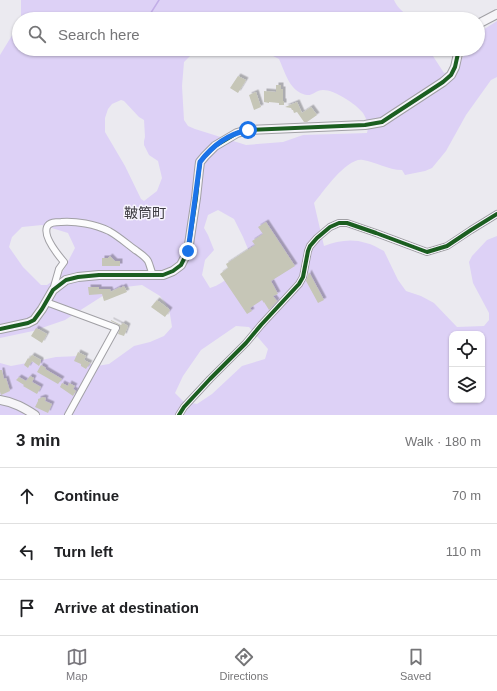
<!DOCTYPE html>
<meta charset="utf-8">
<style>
:root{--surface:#fff;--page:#f2f2f2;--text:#202124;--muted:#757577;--line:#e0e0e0;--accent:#7a787e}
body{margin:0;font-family:Arial,"Noto Sans JP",sans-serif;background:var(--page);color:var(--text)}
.controls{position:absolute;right:12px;bottom:12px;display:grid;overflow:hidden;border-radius:8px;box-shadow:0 1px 3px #0004}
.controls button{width:36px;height:36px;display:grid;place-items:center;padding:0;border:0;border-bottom:1px solid var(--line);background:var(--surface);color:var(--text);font:20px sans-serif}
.stop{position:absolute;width:12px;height:12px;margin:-9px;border:3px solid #1a73e8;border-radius:50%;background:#fff}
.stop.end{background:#1a73e8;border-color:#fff;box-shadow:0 1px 4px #0008}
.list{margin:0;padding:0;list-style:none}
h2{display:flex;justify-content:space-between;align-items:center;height:52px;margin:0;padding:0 16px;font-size:17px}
h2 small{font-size:13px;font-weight:400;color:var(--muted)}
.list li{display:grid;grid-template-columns:26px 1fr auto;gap:12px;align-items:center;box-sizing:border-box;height:56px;padding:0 16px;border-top:1px solid var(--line)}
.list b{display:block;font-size:15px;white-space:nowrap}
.list em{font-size:13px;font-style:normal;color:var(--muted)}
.icon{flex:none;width:22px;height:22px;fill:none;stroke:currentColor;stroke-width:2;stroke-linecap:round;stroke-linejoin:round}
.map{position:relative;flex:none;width:497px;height:415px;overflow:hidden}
.search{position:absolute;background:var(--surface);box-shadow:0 1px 3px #0004;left:12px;right:12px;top:12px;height:44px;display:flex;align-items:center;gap:10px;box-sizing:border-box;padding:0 14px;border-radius:22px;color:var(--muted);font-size:15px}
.sheet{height:220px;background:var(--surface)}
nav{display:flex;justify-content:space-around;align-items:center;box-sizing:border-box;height:56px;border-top:1px solid var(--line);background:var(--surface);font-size:11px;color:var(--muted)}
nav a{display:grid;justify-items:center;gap:2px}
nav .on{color:var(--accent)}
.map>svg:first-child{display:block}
.green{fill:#ddd1f6;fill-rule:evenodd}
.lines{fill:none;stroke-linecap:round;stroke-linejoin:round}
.stream{stroke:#c2aee7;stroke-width:1.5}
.building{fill:#c6c6b7;filter:url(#shadow)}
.street-casing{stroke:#a1a0a5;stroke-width:8}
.secondary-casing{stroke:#a1a0a5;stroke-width:10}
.street{stroke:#fcfcfd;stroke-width:6}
.secondary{stroke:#f6f5f8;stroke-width:8}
.cycleway-casing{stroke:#f7f4fd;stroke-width:6}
.cycleway{stroke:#1b5e20;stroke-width:4}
.route{stroke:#1a73e8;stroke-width:5}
.labels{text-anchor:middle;stroke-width:3;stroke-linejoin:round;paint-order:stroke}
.quarter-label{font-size:14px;fill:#3d3b41;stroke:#f7f4fd}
</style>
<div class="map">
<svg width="497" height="415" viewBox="0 0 497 415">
<defs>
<filter id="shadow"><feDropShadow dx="2.5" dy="-2.5" stdDeviation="0" flood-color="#0004"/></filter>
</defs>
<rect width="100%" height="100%" fill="#ebeaf0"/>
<!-- green -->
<path class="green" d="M21,0h373c3,8 11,13 17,19h-390z
M497,21v56l-6,3 -25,35 -20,36 -14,17 -7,3 -20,4 -3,-5c-14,0 -26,-8 -39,-10 -16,-3 -39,31 -49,43l10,43c13,-5 28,-8 42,-3 6,1 12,5 18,8l14,29 8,11 15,5 13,7 23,24 27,-1 5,-6v-7l-16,-30 -4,-21 3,-6 15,-16 10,-4v179h-497v-52l11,3 16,-3 29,-6 24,-1 7,7 10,3 12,-2 25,-18 16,-4 14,-6 8,-9 -3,-19 -9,-12 -18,-11 -17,2 -13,3 -47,30 -32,11 -33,7v-283l19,-31v25h178l-13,13 -2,24 2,34 4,6 7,3 51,16 37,-3 20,-7 64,-2c2,-7 0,-14 -4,-20 -7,-9 -28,-23 -40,-23 -8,0 -11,8 -20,4 -14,-5 -18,-22 -24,-35l-12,-6h-22l-6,-4h193l-1,4 13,20 8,-2 5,-5 11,-17h10v-16zM121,100l3,1 15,16 5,3 1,17 -1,4v4l5,10 9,6 4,17 -5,13 -13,10 -3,-2 -16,-33 -20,-34v-14l3,-9 4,-5zM218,210l16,9 9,18 7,17c-11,14 -23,29 -40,34l-8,-13 3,-15 9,-10 -6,-15 -4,-7 4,-13zM42,225l26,8 7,15 -14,27 -14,10h-6l-18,-18 -14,-20 3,-10 10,-10zM236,326l13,1 19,22 -3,10 -23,7 -30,28 -15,10 -14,-3 -8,-8 8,-17 18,-26zM452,334h30v66h-30z"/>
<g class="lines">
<!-- stream -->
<path class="stream" d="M147,19l12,-19"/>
</g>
<!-- building -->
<path class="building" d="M238,76l8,4 -8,13 -8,-5z
M276,85h5v4h2v12h1v4h-5v-2l-10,-1v1l-5,-1v-11l12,1z
M256,92l5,15 -7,3 -5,-15z
M297,102l5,11 9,-6 6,8 -10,7h-3l-7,-10 -3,1 -1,-3h-1l-1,-2 -6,-1z
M266,222l29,44 -24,15 7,13 -5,2 4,5 -8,9 -5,-8v1l-2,-3 -12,8 2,3 -5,3 -27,-40 8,-6 -2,-4 29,-19 -3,-4 11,-7 -5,-7z
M110,256l5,5h5v5h-18v-8h6z
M309,272l15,28 -6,3 -12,-22z
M124,286l3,6 -20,8 -3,1 -2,-7 -13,1 -1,-8h11v2h11l1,3 9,-5v1z
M157,300l13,10 -5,7 -14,-10z
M111,320l10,5 2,-2 5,3 -4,10 -6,-2 2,-6 -1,-3 -8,-4z
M36,328l11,6 -5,9 -11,-7z
M78,352l8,4 -2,4 6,3 -4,6 -5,-3v-2l-7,-3z
M32,355l9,5v2l-2,4 -7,-5 -4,7 -4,-3 4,-7 1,1z
M41,365l5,3 -1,1 17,10 -4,5 -21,-12z
M0,370h2l2,9 2,-1 4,13 -9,4 -1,-3z
M30,376l4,2 -2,4 9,5 -4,7 -14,-8 1,-1 -8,-5 3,-3 7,4z
M62,383l6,3 1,-3 6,3 -2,3 3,2 -3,5 -13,-9z
M43,397l3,1 -1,3 7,3 -4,9 -13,-6 3,-6v-2z"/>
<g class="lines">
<defs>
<path id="street" d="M53,290l6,-21 5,-7c-6,-7 -21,-25 -17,-35 2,-5 9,-5 14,-5 15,-1 34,2 48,9 9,5 17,12 25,18 4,3 11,7 14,12 2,4 3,10 5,14
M46,302l70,26 -48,87
M179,415l5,-8 26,-28 36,-36 15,-18 38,-41 4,-7 5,-26 2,-5 7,-8 13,-11 9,-4h8l29,10 51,19 20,-6 24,-16 26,-16"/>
<path id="secondary" d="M478,24l19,-10
M0,329l28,-6 6,-3 8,-11 11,-19 13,-10 12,-3 21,-2h64l10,-4 8,-6 7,-14 8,-53 3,-28 1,-8 5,-6 10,-10 22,-13 11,-3 117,-5 17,-3 9,-6 52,-34 8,-7 4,-8 4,-18
M0,400c14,2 24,8 35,15"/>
</defs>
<!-- street casing -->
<use href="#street" class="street-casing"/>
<!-- secondary casing -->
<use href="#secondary" class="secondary-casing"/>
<!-- street -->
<use href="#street" class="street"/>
<!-- secondary -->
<use href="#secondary" class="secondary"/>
<defs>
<path id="cycleway" d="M0,329l28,-6 6,-3 8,-11 11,-19 13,-10 12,-3 21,-2h64l10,-4 8,-6 7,-14 8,-53 3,-28 1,-8 5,-6 10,-10 22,-13 11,-3 117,-5 17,-3 9,-6 52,-34 8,-7 4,-8 4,-18
M179,415l5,-8 26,-28 36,-36 15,-18 38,-41 4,-7 5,-26 2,-5 7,-8 13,-11 9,-4h8l29,10 51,19 20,-6 24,-16 26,-16"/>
</defs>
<!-- cycleway casing -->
<use href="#cycleway" class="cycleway-casing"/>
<!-- cycleway -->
<use href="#cycleway" class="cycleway"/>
</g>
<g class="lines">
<!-- route -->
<path class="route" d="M188,251l12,-89c12,-16 29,-28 48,-32"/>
</g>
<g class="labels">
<!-- quarter labels -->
<g class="quarter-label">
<text x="145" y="218">鞁筒町</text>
</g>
</g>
</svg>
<div class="controls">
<button><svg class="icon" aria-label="locate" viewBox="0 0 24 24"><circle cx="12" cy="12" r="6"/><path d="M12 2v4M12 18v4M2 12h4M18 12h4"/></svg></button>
<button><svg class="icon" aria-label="layers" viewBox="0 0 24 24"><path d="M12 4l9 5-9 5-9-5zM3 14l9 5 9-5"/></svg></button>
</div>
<div class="stop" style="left:248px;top:130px"></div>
<div class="stop end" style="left:188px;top:251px"></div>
<div class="search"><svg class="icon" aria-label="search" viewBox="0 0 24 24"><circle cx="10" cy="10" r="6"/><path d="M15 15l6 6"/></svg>Search here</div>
</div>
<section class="sheet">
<h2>3 min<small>Walk · 180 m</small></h2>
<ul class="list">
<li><svg class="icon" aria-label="ahead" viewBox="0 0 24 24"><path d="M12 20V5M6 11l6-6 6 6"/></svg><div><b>Continue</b></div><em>70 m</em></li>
<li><svg class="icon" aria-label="left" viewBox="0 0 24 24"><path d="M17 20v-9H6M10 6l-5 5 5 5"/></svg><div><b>Turn left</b></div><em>110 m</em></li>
<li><svg class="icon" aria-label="arrive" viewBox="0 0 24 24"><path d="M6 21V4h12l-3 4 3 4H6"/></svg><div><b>Arrive at destination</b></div></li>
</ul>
</section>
<nav>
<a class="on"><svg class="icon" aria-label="map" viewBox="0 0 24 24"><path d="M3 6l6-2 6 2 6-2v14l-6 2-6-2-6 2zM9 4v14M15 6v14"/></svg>Map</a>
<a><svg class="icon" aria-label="directions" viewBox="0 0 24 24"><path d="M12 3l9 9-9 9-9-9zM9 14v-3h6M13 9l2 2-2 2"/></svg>Directions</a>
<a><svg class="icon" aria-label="saved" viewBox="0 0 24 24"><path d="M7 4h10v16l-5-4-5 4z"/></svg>Saved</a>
</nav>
